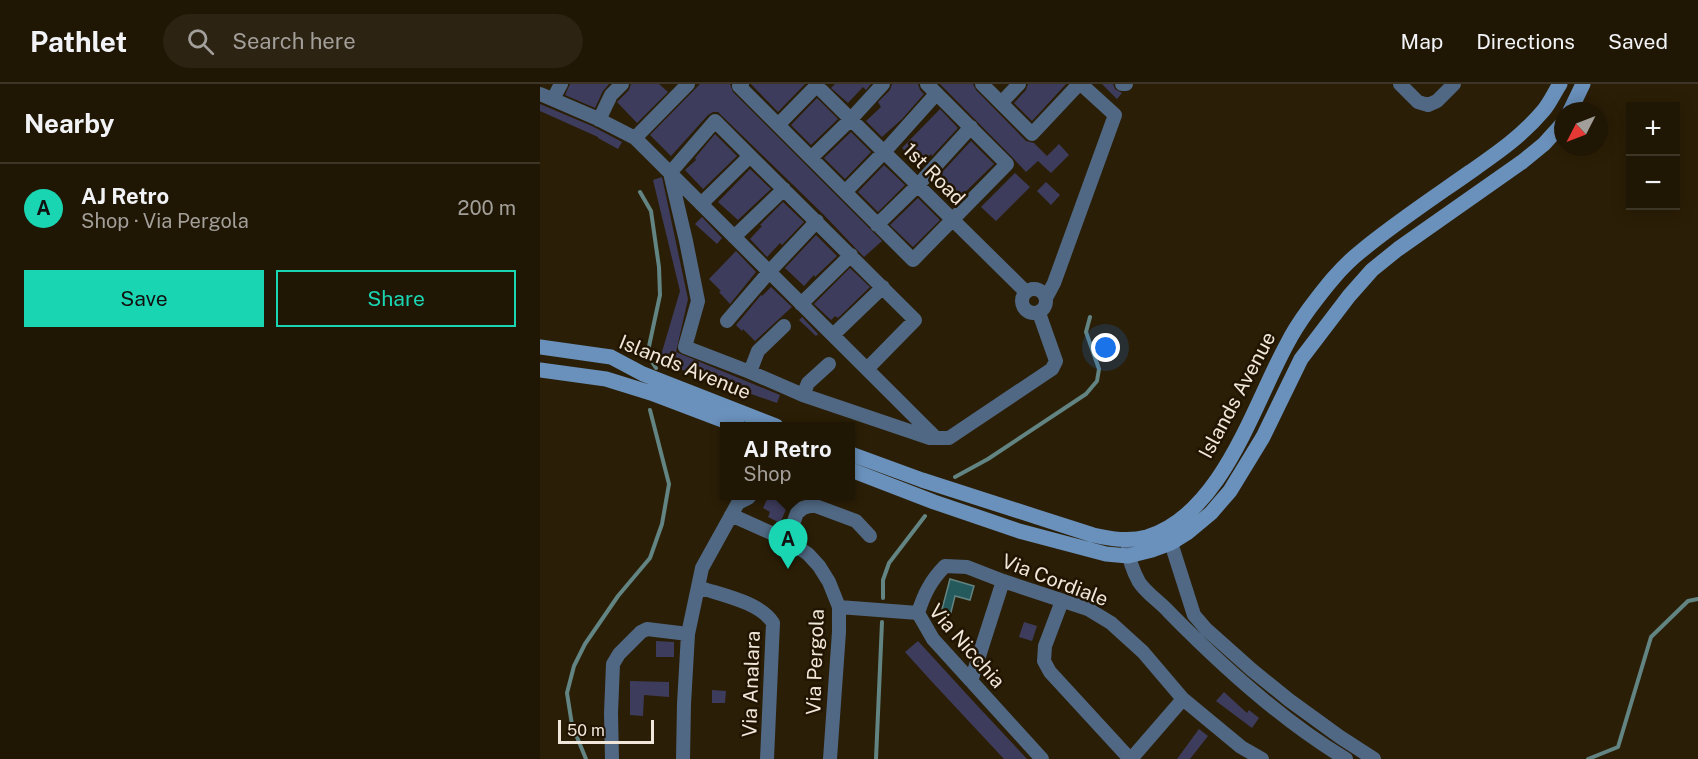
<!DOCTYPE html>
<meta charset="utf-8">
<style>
:root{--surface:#201604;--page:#2d2313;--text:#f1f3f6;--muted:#a29f9a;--line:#3d3526;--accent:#1ad5b2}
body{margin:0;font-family:"Public Sans",sans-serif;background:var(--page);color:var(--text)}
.controls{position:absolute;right:18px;top:18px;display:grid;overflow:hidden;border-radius:0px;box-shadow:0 3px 15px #0003}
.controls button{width:54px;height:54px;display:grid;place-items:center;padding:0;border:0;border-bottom:2px solid var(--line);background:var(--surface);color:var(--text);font:30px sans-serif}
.compass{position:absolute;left:1014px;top:18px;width:54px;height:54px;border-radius:50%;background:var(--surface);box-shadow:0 3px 15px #0003;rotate:228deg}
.scale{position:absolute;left:18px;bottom:15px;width:96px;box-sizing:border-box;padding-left:6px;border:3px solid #f0e7da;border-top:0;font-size:16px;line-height:21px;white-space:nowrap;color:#f0e7da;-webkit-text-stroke:4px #211400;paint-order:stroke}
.you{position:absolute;left:566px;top:264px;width:21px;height:21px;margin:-15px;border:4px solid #fff;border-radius:50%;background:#1a73e8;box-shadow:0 0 0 9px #1a73e833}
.badge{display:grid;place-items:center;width:39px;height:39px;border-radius:50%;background:var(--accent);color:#111;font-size:20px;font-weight:700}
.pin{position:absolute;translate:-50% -50px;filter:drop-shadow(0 2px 3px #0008)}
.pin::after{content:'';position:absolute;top:32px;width:21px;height:18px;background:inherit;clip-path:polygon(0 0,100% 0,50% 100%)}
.popup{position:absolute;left:180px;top:338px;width:135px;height:78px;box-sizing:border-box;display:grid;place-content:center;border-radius:0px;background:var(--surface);filter:drop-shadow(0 2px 4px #0005);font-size:20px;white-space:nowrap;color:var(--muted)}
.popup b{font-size:22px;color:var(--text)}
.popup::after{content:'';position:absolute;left:50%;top:100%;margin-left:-12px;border:12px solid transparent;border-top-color:var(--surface)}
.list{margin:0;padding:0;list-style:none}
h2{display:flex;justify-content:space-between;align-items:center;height:78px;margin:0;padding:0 24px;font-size:26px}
h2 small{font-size:20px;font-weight:400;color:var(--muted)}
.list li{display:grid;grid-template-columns:39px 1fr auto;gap:18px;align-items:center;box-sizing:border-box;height:90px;padding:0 24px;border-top:2px solid var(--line)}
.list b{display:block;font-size:22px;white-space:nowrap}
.list p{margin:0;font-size:20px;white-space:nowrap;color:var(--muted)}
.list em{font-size:20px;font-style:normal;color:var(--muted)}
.actions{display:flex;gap:12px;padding:18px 24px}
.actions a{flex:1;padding:14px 0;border:2px solid var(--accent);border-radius:0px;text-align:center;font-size:21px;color:var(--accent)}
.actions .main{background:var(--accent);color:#111}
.icon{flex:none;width:33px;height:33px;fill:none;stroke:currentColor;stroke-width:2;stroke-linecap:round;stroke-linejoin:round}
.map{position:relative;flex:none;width:1158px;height:675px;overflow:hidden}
header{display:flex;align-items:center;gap:36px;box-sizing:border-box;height:84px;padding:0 30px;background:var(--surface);border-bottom:2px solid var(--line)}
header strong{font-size:28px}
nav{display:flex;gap:33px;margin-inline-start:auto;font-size:21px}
.search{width:420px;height:54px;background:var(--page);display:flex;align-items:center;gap:15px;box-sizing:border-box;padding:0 21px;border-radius:33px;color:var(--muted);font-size:22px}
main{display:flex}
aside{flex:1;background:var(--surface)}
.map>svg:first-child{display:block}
.water{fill:#255a5d;stroke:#628482;stroke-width:1.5}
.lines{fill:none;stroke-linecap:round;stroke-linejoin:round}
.stream{stroke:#628482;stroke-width:4}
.building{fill:#3e3c5d}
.street{stroke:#506883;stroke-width:14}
.secondary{stroke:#6a91bc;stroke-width:15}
.labels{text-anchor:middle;stroke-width:5;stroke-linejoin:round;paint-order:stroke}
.street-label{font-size:20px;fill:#f0e7da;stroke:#211400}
</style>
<header>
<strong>Pathlet</strong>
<div class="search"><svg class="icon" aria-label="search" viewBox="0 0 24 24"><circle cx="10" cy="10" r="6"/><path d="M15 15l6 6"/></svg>Search here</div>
<nav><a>Map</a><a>Directions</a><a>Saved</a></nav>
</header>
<main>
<aside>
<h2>Nearby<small></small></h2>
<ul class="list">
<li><span class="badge">A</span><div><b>AJ Retro</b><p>Shop · Via Pergola</p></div><em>200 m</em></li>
</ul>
<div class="actions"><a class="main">Save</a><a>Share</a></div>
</aside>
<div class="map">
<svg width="1158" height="675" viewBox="0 0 1158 675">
<rect width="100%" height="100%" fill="#2b1e06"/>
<!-- water -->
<path class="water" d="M410,495l24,7 -4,14 -15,-4 -5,20 -9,-3z"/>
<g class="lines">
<!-- stream -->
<path class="stream" d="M100,108l11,19 8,56 1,28 -12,56 2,8 6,9
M415,393l33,-18 98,-65 11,-13 2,-12 -13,-37 4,-15
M343,514v-18l6,-17 36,-47
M46,675l-14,-34 -5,-32 7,-27 11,-22 33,-48 32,-38 12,-34 7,-40 -19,-74
M336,675l6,-137
M1048,675l30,-12 33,-110 37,-36 10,-2"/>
</g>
<!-- building -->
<path class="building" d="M30,0h39l-6,7 -8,17 -30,-13z
M91,0h28l9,8 -31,31 -20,-21 12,-12z
M160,0h30l3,8 149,149 -18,16 -40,-42 -106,-103h-5l-5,3 -37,41 -21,-21z
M211,0h54l-27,28z
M295,0h36l-5,6 -3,-3 -15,16 -17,-15z
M352,0h26l2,6 4,4 -22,25 -20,18 -16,-16 15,-14 -3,-5 12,-12z
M400,0h33l3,6 50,51 8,2 13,13 12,-12 10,11 -18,18 -13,-12 -12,11 -13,-14z
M488,0h38l-34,37 -18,-18 12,-13z
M562,0h11l2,5 7,4 -5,6z
M277,14l21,21 -27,26 -20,-20z
M0,20l52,22 30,16 -4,7 -20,-11v-1l-58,-26z
M400,25l18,19 -26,28 -1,-2 -12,11 -17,-17z
M311,48l20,20 -26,27 -21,-21z
M175,50l22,22 -34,33 -18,-19 11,-10 -1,-2z
M431,57l23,23 -39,38 -21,-21z
M344,81l21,20 -27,27 -20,-20z
M210,85l21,20 -33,31 -20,-18z
M475,89l15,14 -34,34 -15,-14z
M122,93l26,122 -12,53 104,43 -3,8 -118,-41 21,-71 -27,-111z
M506,98l14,13 -9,10 -14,-14z
M378,114l22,22 -27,27 -23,-22z
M243,118l21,20 -22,23 -2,-2 -13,14 -17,-18 12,-13 -2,-1z
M162,133l20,21 -5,6 -22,-20z
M276,151l21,21 -22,21 -1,-2 -10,11 -19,-18z
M196,167l20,21 -26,32 -11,-12 2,-1 -12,-12z
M310,184l20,19 -32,31 -3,-2 -4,4 -17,-16z
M231,203l21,20 -37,34 -12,-12 -1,2 -6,-6 25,-30 1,1z
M262,233l16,17 -2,2 -17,-16z
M229,411h27l-8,10 -8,18 -12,-6 2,-5 -7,-4z
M484,538l13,4 -5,15 -13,-4z
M116,557l18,1v15h-18z
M378,557l54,59 55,59h-23l-70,-75 -29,-32z
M90,597l39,1v15l-25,-2 -1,21 -13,-1z
M172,606l14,1 -1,12h-13z
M684,608l23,21 2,-3 10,8 -7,10 -36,-27z
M659,645l9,7 -18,23h-13z"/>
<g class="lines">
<!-- street -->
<path class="street" d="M202,0l-3,2 174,174 94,-96 -80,-80
M275,0l211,208
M442,0l50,50 47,-50
M582,0h4
M860,0l18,18 10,3 9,-4 17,-17
M0,10l56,24 39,20 301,300
M13,15l8,-15
M461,19l18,-19
M59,36l12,-25 11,-11
M238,41l40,-41
M95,54l53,-54
M210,72l165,164 -48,49
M271,74l40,-39 32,-35
M305,108l39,-40 52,-58
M161,120l49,-48 -35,-35 -45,52 16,68 12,60 -13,46 65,25 53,23 127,43h19l103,-69 4,-8 -17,-48
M337,141l41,-40 53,-58
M194,153l50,-48
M482 217a12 12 0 1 1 24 0a12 12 0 1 1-24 0Z
M506,214l8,-15 61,-168 -34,-31
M261,220l50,-49
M187,237l42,-49 48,-51
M293,251l50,-48
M210,288l8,-21 26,-25
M263,311l5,-12 21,-19
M191,431l56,25 21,14 11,12 10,16 10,25v25l-9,127
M624,446l7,13 23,72 12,14 46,41 37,30 51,37 34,22
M247,456l10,-27 6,-5 10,-3 43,16 14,15
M588,464c1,11 6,25 11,34 7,11 21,20 30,30 52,53 113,109 177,147
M158,503c23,8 62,15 75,36l-6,136
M522,517l-17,45 -1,15 6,11 80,87
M299,523l79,6
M378,529c6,-19 13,-33 27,-47l22,1 36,14 85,28 23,14 32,29 40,47 58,48 21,12
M378,529l15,26 109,120
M431,597l32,-100
M72,675l-1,-46 2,-49 6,-10 22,-22 6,-3 41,5
M143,675l1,-55 4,-70 14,-66 36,-65 10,-5 2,-2
M591,675l52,-60"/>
<!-- secondary -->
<path class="secondary" d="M1030,27l13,-27
M0,263l71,10 32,17 133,52
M0,286l66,9 45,14 87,33
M311,370l71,26 171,55c18,4 36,7 54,2 75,-23 106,-131 140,-193 6,-12 14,-24 22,-35 15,-20 31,-41 51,-57 35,-29 73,-54 110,-80 27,-19 52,-36 73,-61 7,-8 11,-18 17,-27
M311,386l83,32 85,29 87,23 22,2 24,-6 19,-7 16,-10 24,-20 19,-22 33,-54 38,-78 48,-63 23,-26 26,-21 124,-87 22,-18 19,-21"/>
</g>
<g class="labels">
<!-- street labels -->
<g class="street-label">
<text transform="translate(394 90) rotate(45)" y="7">1st Road</text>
<text transform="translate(145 283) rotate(22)" y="7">Islands Avenue</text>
<text transform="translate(697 311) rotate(-62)" y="7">Islands Avenue</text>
<text transform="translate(515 496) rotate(21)" y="7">Via Cordiale</text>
<text transform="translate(427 562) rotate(49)" y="7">Via Nicchia</text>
<text transform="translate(275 578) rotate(-88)" y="7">Via Pergola</text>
<text transform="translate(211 600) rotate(-88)" y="7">Via Analara</text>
</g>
</g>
</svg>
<div class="controls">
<button>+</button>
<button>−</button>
</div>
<svg class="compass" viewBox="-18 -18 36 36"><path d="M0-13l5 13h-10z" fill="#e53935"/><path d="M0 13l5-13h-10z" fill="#a29f9a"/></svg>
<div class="scale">50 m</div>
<div class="you"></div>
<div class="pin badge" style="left:248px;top:485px">A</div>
<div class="popup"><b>AJ Retro</b>Shop</div>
</div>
</main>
